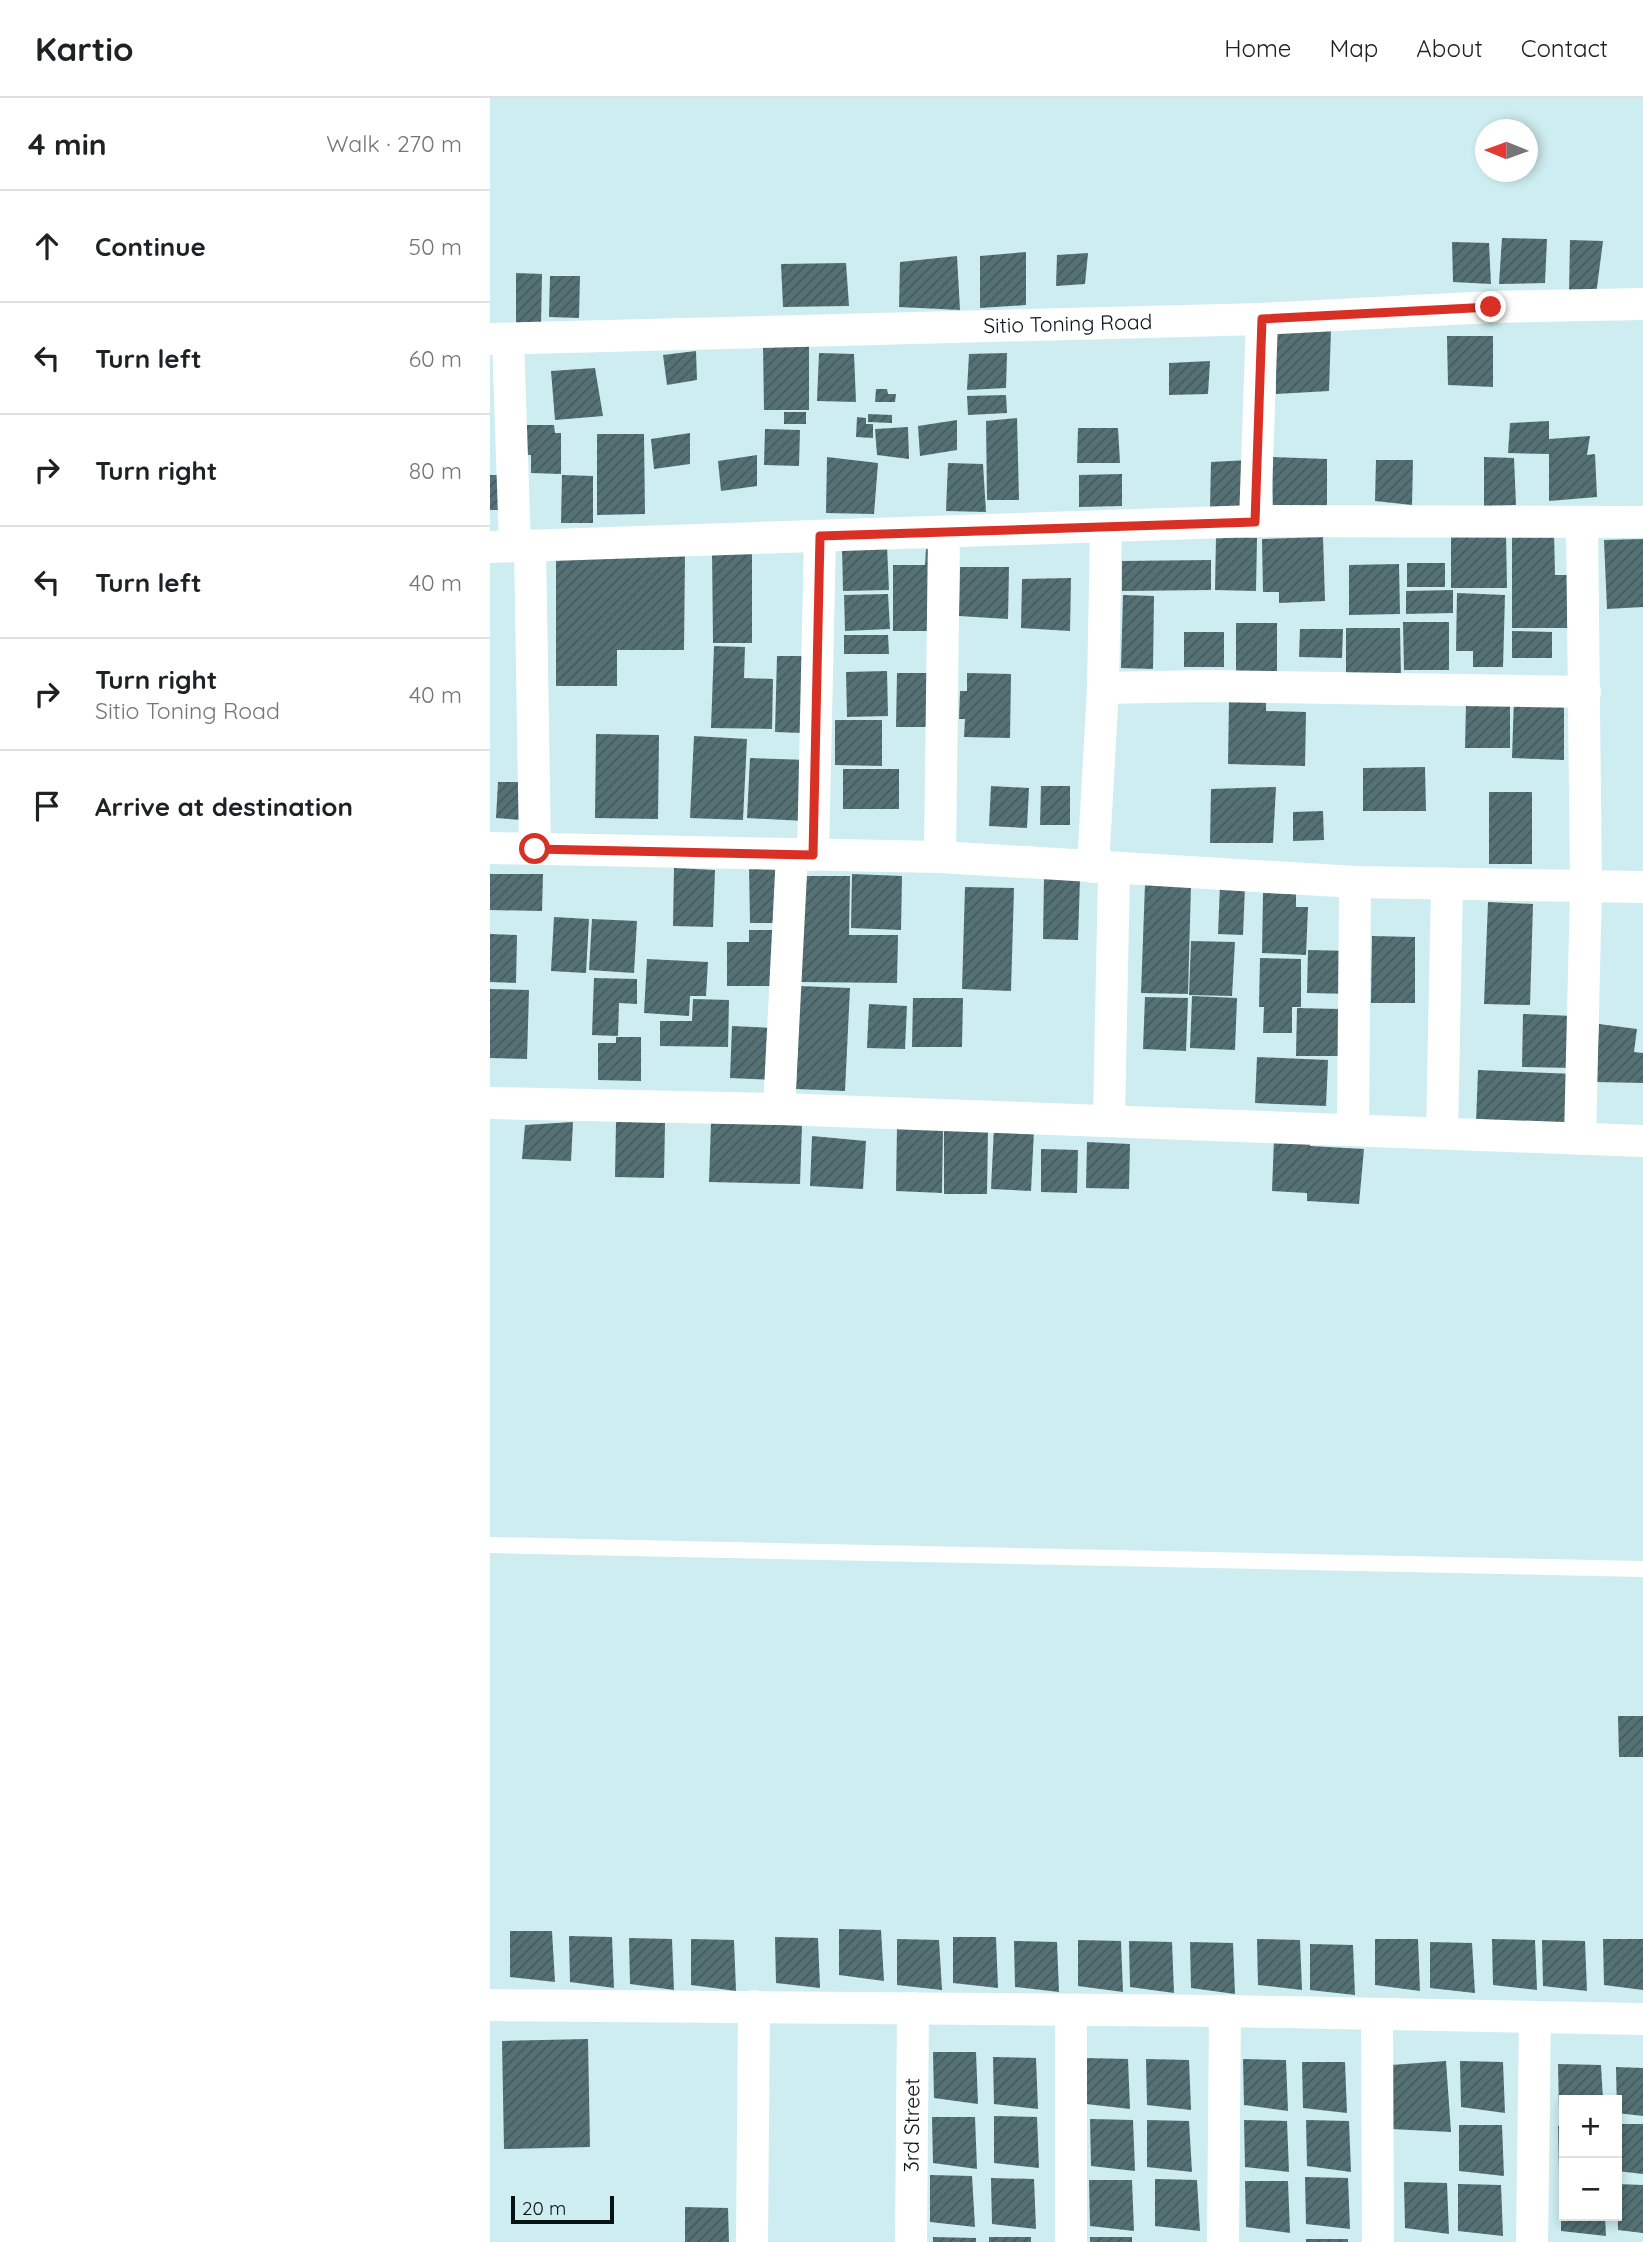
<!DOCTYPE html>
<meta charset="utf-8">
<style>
:root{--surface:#fff;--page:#f6f6f6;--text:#202124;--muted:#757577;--line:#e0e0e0}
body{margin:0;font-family:Quicksand,sans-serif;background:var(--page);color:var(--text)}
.controls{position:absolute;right:21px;bottom:21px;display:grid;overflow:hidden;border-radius:0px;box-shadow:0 4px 10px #0003}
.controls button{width:63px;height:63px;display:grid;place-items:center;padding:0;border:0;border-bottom:2px solid var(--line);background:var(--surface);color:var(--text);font:35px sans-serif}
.compass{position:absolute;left:985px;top:21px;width:63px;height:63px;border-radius:50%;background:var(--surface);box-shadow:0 4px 10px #0003;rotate:271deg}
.scale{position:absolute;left:21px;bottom:18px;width:103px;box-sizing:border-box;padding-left:7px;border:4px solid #071213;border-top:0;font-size:19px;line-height:24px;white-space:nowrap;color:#071213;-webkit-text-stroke:5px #ceedf0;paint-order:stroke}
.stop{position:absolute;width:21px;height:21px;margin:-16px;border:5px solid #d93025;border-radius:50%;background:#fff}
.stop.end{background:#d93025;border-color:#fff;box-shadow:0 2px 7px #0008}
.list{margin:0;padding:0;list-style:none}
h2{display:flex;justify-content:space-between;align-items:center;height:91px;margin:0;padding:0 28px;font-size:30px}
h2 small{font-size:23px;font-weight:400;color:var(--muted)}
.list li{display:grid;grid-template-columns:46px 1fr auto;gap:21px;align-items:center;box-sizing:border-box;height:112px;padding:0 28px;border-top:2px solid var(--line)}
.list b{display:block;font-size:26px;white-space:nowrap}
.list p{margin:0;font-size:23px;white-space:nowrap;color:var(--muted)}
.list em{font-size:23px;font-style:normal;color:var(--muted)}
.icon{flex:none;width:38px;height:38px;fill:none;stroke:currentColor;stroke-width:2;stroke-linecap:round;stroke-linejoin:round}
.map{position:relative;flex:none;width:1153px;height:2144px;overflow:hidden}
header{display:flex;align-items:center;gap:42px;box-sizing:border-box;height:98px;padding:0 35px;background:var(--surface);border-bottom:2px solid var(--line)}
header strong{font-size:33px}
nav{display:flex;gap:38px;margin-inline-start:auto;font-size:24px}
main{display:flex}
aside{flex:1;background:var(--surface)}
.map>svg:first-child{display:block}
.building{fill:url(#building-hatch)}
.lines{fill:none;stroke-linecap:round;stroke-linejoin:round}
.lane{stroke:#fff;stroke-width:16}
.street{stroke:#fff;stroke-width:32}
.route{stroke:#d93025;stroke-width:9}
.labels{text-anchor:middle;stroke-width:5;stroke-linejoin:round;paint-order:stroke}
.street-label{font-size:21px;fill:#071213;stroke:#ceedf0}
</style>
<header>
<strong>Kartio</strong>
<nav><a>Home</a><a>Map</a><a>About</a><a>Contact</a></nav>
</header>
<main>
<aside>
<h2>4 min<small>Walk · 270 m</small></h2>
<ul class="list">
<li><svg class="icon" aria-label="ahead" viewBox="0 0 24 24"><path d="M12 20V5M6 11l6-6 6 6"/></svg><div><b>Continue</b></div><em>50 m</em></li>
<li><svg class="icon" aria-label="left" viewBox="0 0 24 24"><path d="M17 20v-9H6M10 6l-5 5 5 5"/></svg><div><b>Turn left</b></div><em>60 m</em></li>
<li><svg class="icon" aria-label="right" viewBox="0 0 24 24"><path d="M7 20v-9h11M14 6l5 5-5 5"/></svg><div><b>Turn right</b></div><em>80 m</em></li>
<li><svg class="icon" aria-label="left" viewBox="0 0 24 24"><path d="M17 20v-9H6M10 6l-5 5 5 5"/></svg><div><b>Turn left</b></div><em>40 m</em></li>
<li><svg class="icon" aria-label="right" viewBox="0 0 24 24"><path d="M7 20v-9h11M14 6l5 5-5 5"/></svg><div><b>Turn right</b><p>Sitio Toning Road</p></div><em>40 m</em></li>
<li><svg class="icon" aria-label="arrive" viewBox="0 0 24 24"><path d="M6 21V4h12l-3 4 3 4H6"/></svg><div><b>Arrive at destination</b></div></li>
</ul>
</aside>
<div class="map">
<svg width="1153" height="2144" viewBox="0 0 1153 2144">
<defs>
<pattern id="building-hatch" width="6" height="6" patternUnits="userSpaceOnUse" patternTransform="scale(1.75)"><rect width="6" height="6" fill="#557174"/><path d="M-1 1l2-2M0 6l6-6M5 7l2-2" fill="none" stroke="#445b5e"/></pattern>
</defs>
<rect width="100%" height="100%" fill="#ceedf0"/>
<!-- building -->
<path class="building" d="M1012,140l45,1 -2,44 -46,1z
M1080,142l33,1 -7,54 -27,-2z
M962,144l37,1 2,41 -38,-2z
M536,154v53l-46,3v-52z
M598,155l-3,31 -29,2 1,-31z
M467,158l3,54 -61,-3 1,-45z
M356,165l3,43 -66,1 -2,-43z
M26,175l26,1 -1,50 -25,-1z
M60,178h30l-1,42 -30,-1z
M841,231l-2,62 -53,3 -1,-64z
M957,238h46v51l-45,-2z
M319,241v71h-45l-1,-65z
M206,253l1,29 -30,5 -4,-30z
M329,255l35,1 2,48 -39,-1z
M517,255l-1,35 -39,2 2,-36z
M720,263l-2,33 -39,1v-32z
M105,270l8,48 -48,4 -4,-49z
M386,291h11l1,5h8l-1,8h-20z
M516,297l1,18 -39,2 -1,-19z
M294,314h22v12h-22z
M378,316l24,1v8l-24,-1z
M367,319l9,1v6h7v14l-17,-1z
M527,320l2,82h-32l-1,-79z
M467,322v30l-37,6 -2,-30z
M1059,323v18l41,-3 -3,19 8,-1 2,43 -48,4v-47l-41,-1 2,-30z
M32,327h32l1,8h6v41l-30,-1v-18h-9z
M418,329l1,32 -32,-4 -2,-26z
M588,330h40l2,35h-43z
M275,331l35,1 -1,36 -35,-1z
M200,335v31l-36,5 -3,-30z
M107,336h47l1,80 -48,1z
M267,357v31l-36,5 -3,-30z
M337,359l51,6 -4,51 -48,-1z
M782,359l55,2v47l-54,3z
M994,359l30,1 2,47 -32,1z
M759,362l-1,49 -38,1 1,-48z
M886,362h37l-1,45 -37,-4z
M458,365l35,1 3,48 -40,-1z
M632,376v32l-43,1v-32z
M0,377h12l-1,35h-11z
M72,377l31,1v47h-32z
M961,433l55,1 1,56h-56z
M1064,434l1,43h17v53h-60v-95z
M726,439l41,1 -1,53 -41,-1z
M833,439l2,64 -46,2v-11h-16l-1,-53z
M1153,441v68l-36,2 -3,-69z
M397,448l2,44 -46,1 -1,-44z
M262,451v94h-39l-1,-93z
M436,451h9l-1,82h-41v-66h32z
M66,456h129l-1,96h-67v36h-61z
M721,462v30l-89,1v-30z
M917,465h38v24h-38z
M909,466l1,50 -51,1v-50z
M470,469h49l-1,52 -49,-3z
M581,480l-1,53 -49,-3 1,-49z
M963,492v23l-47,1v-23z
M967,495l48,2 -2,72h-30v-16h-17z
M398,496l2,35 -45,2 -1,-36z
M633,497l31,1 -1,73 -32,-1z
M913,524h46v48h-45z
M746,525h41v48h-41z
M856,530h54l1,50h-55z
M810,531h43l-1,29 -43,-1z
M1022,533l40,1v26h-40z
M694,534h40v35h-40z
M354,537h44l1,19h-45z
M224,548l31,1 -1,31 29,1 -1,50 -61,-1z
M287,558h26l-1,77 -27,-1z
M397,573l1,45 -41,1 -1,-45z
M407,575h41l-1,54h-41z
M477,575l44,1 -1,64 -46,-1 1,-18h-6l1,-28h7z
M1024,600h50v62l-52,-2z
M739,601l37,1v11l40,1 -1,54 -77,-2z
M976,606l44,1v43h-45z
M345,622h47v46l-47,-1z
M106,636l63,1 -1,84 -63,-1z
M204,638l53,3 -4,81 -53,-2z
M260,660l58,2 -3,61 -58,-3z
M935,669l1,44h-63v-43z
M353,671h56v40h-56z
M8,684h25l-1,38 -26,-2z
M501,688l38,2 -2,40 -38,-2z
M551,688h29v39h-30z
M786,689l-3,56h-63l1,-54z
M999,694h43v72h-43z
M833,713l1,29 -31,1v-29z
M184,770l41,2 -2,57 -40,-1z
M259,770h38l-1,55h-36z
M0,776h53l-1,37 -52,-1z
M362,776l50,2 -1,54 -50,-2z
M312,778h48l-1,59h49l-1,48 -96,-1z
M554,780h36l-2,62 -35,-1z
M655,786l46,1 -3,109 -47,-1z
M730,787l25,1 -2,49 -25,-1z
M475,789l49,1 -3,103 -49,-2z
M773,795l33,1v13h12l-2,48 -44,-2z
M998,804l45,2 -3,101 -46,-1z
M64,819l35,2 -3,54 -35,-2z
M102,821l45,2 -3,52 -45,-3z
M259,832h32v56h-54v-44h22z
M0,836l27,1 -1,48 -26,-1z
M882,838l43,1v66h-44z
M701,843l44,1 -3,54 -43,-1z
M818,852l45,1v43l-46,-1z
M770,860l41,1v48h-9v26h-29l1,-26h-5z
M157,861l61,3 -2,34h-16l-1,20 -45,-3z
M104,880l43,1v25l-18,-1 -1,33 -26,-1z
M310,888l50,2 -5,103 -49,-2z
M0,891l39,1 -2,69 -37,-1z
M702,898l45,2 -2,52 -45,-2z
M655,899l43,1 -2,53 -43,-2z
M423,900h50l-1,49h-50z
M203,901l36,1 -1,47 -68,-1v-25h32z
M379,906l38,2 -2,43 -38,-1z
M807,910l42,1v47h-43z
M1033,916l51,2 -1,52 -51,-1z
M1109,926l38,5 -3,23 9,1v30l-47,-1z
M242,928l43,2 -1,52 -44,-2z
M126,939h25v44l-43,-1v-37h18z
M767,959l71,3 -2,46 -71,-3z
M988,972l97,4 -2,53 -97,-3z
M83,1024l-2,39 -49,-2 3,-34z
M126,1024l49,1 -1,55 -49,-1z
M221,1025l91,2 -2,59 -91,-2z
M407,1028l46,2 -1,65 -46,-2z
M504,1029l40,3 -3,61 -40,-2z
M454,1030h44l-1,66h-43z
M322,1038l54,5 -3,48 -53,-3z
M784,1041l36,1v6l54,3 -5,55 -52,-3v-8l-35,-2z
M597,1044l43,2 -1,45 -43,-1z
M551,1051l37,1 -1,43 -36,-1z
M1128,1618h25v41h-24z
M349,1831l42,1 3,51 -45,-6z
M20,1833h42l3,51 -45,-5z
M79,1838l43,1 2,51 -44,-6z
M285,1839l43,1 2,50 -44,-5z
M463,1839h43l2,51 -45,-5z
M139,1840l43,1 2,51 -44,-6z
M201,1841l43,1 2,51 -45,-6z
M407,1841l42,1 3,50 -45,-5z
M767,1841l43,1 2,50 -44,-5z
M885,1841h43l2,52 -45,-6z
M1002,1841l43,1 2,50 -44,-5z
M1113,1841h40v51l-39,-5z
M588,1842l43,1 2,51 -45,-6z
M1052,1842l43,1 2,50 -44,-5z
M524,1843l43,1 2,50 -44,-5z
M639,1843l43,1 2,51 -44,-6z
M700,1844l43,1 2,51 -44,-6z
M940,1844l42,1 3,50 -45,-5z
M820,1846l43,1 2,50 -45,-5z
M98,1941l2,108 -86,2 -2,-108z
M443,1954h43l2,52 -44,-6z
M503,1959l43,1 2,51 -44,-5z
M595,1960l43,1 2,50 -44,-5z
M656,1961l43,1 2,50 -44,-5z
M753,1961l43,1 2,51 -44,-6z
M956,1963l5,71 -60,-3v-64z
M970,1963l43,1 2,51 -44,-6z
M812,1964h43l2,51 -44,-5z
M1068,1966l43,1 2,35h-39v12l-5,-1z
M1126,1969l27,1v48l-26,-3z
M504,2018l43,1 2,51 -45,-5z
M442,2019h43l2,52 -44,-6z
M600,2021l43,1 2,51 -44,-5z
M657,2022l42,1 3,51 -45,-5z
M754,2022l43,1 2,51 -44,-5z
M816,2022l43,1 2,51 -44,-6z
M1127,2026h26v50l-26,-3z
M969,2027h43l2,51 -45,-5z
M1068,2028l6,1v46l-5,-1z
M440,2077l42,1 3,51 -45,-5z
M815,2079l43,1 2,51 -44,-5z
M501,2080l43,1 2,50 -44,-5z
M665,2081l42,1 3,51 -45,-5z
M599,2082h43l2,51 -44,-5z
M755,2083h43l2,52 -44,-6z
M914,2084l43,1 2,51 -44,-6z
M968,2086l43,1 2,51 -45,-5z
M1127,2086l26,1v48l-25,-3z
M1071,2087h3v31h41l1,20 -45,-5z
M195,2109l43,1 1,34h-44z
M443,2139l43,1v4h-43z
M499,2139h42v5h-42z
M600,2139h42v5h-42z
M816,2141h42v3h-42z"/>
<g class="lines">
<!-- lane -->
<path class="lane" d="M0,1447l1153,24"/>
<!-- street -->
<g class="street">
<path id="s1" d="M0,241l772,-20 229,-12 152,-3"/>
<path d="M18,241l7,207"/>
<path d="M765,423l7,-202"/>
<path d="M40,448l5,303"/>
<path d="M0,449l765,-26 388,1"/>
<path d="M613,590l102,-2 380,6"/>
<path d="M0,750l450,9 415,25 288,5"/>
<path d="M323,757l7,-319"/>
<path d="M450,759l4,-325"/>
<path d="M603,769l10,-179 3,-162"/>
<path d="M0,1005l289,6 864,32"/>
<path d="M289,1011l13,-255"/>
<path d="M619,1023l5,-253"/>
<path d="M863,1032l2,-248"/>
<path d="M952,1035l5,-248"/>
<path d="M1090,1041l6,-252 -4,-364"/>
<path d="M0,1907l735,6 418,8"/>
<path d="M887,1917l1,227"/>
<path d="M262,2144l2,-236"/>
<path id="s2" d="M421,2144l2,-234"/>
<path d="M581,2144v-232"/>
<path d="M733,2144l2,-231"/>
<path d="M1042,2144l3,-225"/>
</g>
</g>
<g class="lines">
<!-- route -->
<path class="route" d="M45,751l278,6 7,-319 435,-14 7,-203 229,-12"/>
</g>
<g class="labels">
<!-- street labels -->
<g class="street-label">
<text dy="7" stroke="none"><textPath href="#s1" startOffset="578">Sitio Toning Road</textPath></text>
<text dy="7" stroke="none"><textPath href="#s2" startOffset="117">3rd Street</textPath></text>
</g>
</g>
</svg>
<div class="controls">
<button>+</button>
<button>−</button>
</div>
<svg class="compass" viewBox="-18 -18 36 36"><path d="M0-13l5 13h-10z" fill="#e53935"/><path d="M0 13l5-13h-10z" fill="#757577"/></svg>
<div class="scale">20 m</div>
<div class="stop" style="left:45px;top:751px"></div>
<div class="stop end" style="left:1001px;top:209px"></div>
</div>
</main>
